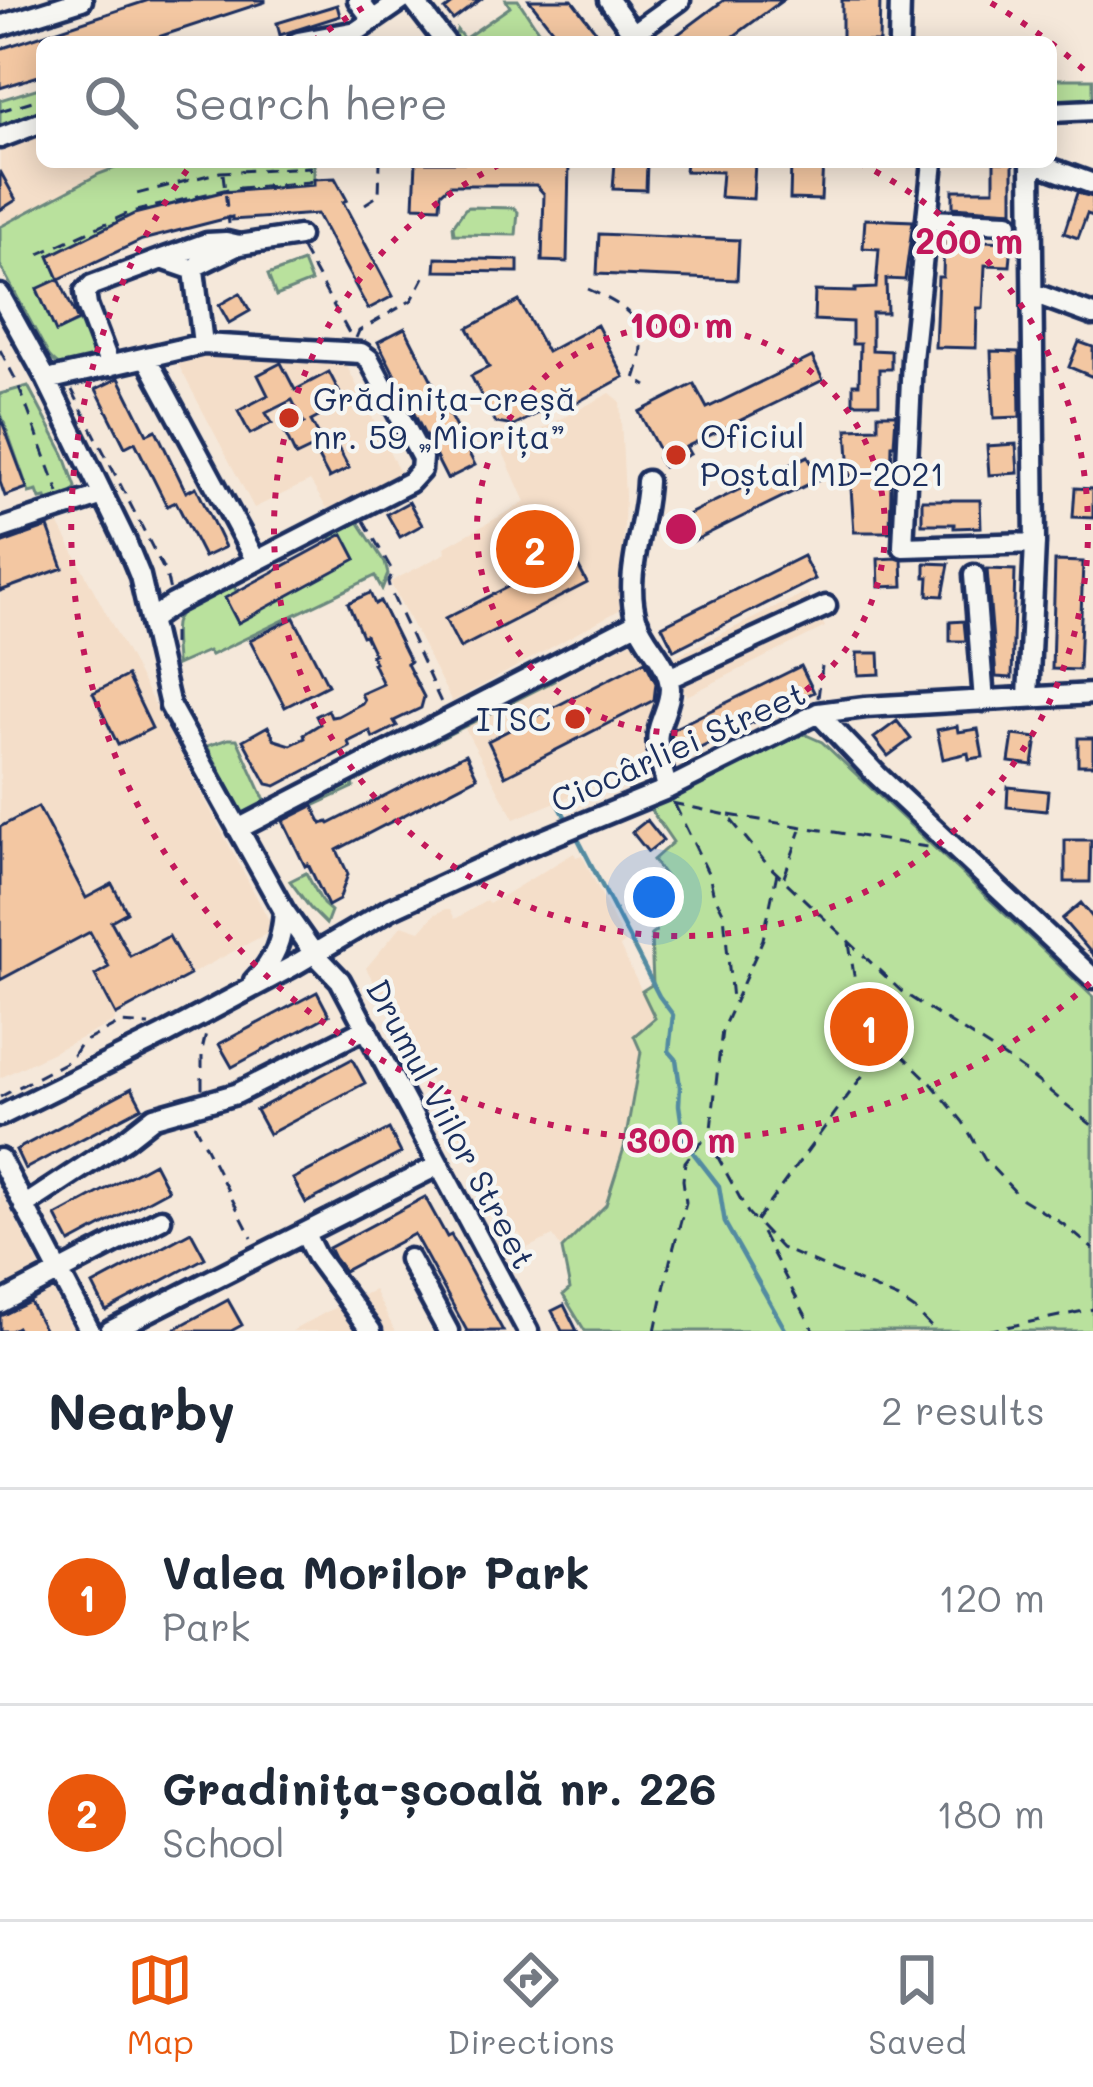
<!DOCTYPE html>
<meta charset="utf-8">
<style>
:root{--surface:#fff;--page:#f6f6f7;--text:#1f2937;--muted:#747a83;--line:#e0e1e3;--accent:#ea580c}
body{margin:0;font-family:Mali,sans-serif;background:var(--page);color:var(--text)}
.you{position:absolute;left:654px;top:897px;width:42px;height:42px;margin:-30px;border:9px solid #fff;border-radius:50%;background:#1a73e8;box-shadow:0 0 0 18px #1a73e833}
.badge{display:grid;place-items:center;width:78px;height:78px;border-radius:50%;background:var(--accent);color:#fff;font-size:39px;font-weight:700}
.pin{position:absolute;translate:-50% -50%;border:6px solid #fff;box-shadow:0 3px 12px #0006}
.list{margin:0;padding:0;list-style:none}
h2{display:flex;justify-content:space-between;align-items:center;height:156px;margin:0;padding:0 48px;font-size:51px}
h2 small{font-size:39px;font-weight:400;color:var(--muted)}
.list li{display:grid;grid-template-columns:78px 1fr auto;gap:36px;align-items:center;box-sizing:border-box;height:216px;padding:0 48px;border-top:3px solid var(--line)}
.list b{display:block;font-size:45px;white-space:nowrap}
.list p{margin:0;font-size:39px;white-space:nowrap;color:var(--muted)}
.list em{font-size:39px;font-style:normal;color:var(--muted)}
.icon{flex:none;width:66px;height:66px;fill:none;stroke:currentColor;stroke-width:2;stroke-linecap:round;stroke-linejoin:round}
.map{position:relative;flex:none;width:1093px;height:1331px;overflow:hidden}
.search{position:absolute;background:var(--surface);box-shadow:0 6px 30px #0003;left:36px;right:36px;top:36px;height:132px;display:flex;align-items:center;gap:30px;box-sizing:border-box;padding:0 42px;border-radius:18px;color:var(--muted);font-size:45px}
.sheet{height:588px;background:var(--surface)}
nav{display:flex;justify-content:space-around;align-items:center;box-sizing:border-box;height:168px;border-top:3px solid var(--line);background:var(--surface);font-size:33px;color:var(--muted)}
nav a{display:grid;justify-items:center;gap:6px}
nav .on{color:var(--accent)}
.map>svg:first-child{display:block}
.built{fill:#f4dec9}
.green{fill:#b9e19d;stroke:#6a887e;stroke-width:3}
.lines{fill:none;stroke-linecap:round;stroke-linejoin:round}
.stream{stroke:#528ba1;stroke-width:4.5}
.building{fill:#f3c7a2;stroke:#1b2f5e;stroke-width:3}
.minor-casing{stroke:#1b2f5e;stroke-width:27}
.path{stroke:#1b2f5e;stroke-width:3;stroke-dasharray:12 9;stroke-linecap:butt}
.minor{stroke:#f6f6f2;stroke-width:18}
.ring{fill:none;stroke:#c2185b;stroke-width:6;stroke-dasharray:6 12}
.poi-dot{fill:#c8321e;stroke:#f6f6f2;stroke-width:4.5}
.labels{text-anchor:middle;stroke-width:9;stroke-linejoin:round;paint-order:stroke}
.poi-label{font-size:33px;fill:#1b2f5e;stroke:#f6f6f2;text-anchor:start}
.street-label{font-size:33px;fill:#1b2f5e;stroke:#f6f6f2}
.centre{fill:#c2185b;stroke:#f6f6f2;stroke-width:6}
.ring-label{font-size:36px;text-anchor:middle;font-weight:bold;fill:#c2185b;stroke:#f6f6f2;stroke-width:9;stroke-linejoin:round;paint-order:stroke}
</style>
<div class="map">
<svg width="1093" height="1331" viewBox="0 0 1093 1331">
<rect width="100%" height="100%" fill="#f5e8da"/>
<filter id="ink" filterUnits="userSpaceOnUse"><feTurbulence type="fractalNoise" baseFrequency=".00833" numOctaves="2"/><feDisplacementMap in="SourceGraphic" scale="24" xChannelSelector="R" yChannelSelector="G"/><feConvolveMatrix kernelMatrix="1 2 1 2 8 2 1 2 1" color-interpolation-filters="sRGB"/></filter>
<g filter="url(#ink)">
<!-- built -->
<path class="built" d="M42,136v26l89,1 -32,11 -99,53v-77z
M221,348l122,10 56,113 -2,6 -65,33 -6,-3 -16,-26 -56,27 -76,-144z
M610,393l10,8 5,95 -4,113 -169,93 -62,-120 56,-29 -1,-6 80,-45 -23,-52z
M0,514l3,8 12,-4 6,14 35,-13 215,405 -5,10 -150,80 -2,8 -114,56z
M807,592l18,35 -138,69 -19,-36z
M634,640l8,4 25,44 -15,53 -6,3 3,20 -135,55 -50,-92z
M574,853l2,4 6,-2 43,88 -5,4 35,71 -21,18 7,16 -17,96 -18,57 -44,44 -9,-13 -26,12 -8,-15 -4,1 -149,-266 36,-43 18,6 14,-16 11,-6h5l5,10 31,-18 3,3z
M0,1190l74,141h-74z
M374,1290l21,41h-103l38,-21z"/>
<!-- green -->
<path class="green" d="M506,0h12l28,42h-92l3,-12 7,9 46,-32z
M1051,79h42v27l-42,1z
M42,87v27l-42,14v-28z
M131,162h183v23l-97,8 -82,21 -86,42 10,23 -22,11 19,41 31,-13 12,35 -8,10c-20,4 -27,11 -42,-7l-49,-91v-38l99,-53z
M469,207l45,1 4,4 -2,23 -62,-1 -1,-8 12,-17z
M303,262l8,20 -35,14 -8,-21z
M28,386l36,68 12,33 -4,8 -23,12 -3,-9 -6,1 -3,-8 -8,2 -29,-82v-17z
M352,518l5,2 28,43 3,11 -6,15 -7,-13 -164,79 -3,-4 -32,14c0,-12 -3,-28 -1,-41 4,-20 41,-32 57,-41l5,9 106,-57 -11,5 -4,-10z
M551,676l3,5 -201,102 1,4 -41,19 -4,-8z
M804,734l18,8 271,255v334h-508l-22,-36 7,-6 -8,-40 44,-44 18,-57 17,-96 -7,-16 21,-18 -13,-27 11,-7 -2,-49 5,-4 7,-23 12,-3 -1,-17 -21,-28 20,-18 -24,-35z
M228,739h9l29,64 -23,11 -36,-68z
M306,873l17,31 8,7 -5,13 -16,-16 -20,-27z"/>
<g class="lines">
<!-- stream -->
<path class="stream" d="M558,803l11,21
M578,839l81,157 14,19 -4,36 7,8 4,28 -1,18 5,36 35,45 6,37 61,108"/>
</g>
<!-- building -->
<path class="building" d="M149,0h116v2l-122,40h-101v33l-42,13v-39z
M458,0h22l-27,20 -8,-10z
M529,0h43l32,42h-42z
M724,0h59l-57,42h-44l-5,-7z
M842,0h38l-1,42h-37z
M337,5l3,11 -60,19 -3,-12z
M416,162h153l-2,100 -25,-1 2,-67 -8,-9h-86l-9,8 -1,14 -26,-1z
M615,162h32l-1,28 -33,-1z
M686,162h69l-2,37 -33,-2 2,-25 -37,-1z
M791,162h32l-2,38 -31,-1z
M994,162h19v49l-60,-4v-17h41z
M0,171l16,29 -16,10z
M335,178l12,22 -4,2 50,94 -25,13 -51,-95 -85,6v-3l-90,23 -83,39 -10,-23 85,-42 88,-22 92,-7v-6z
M1077,193l16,4v19l-6,-2 -9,24 -14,-5z
M865,219l48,2 -8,59 -19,-1 1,34h-15v37l19,1v18h-12v34h-26v-19h6l1,-40h-8v-22l-38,-2 1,-29 40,1v-3l21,-1 3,-39 -16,-1z
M599,234l140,6 -2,40 -140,-6z
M953,234l31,2v5l28,1 -2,24 -25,-1 -2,43h-6l-1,40 -41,-1 3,-70h5l1,-41z
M436,258l82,2v12l-83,-1z
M59,279l19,42 -22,11 -19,-43z
M240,293l10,18 -21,12 -10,-18z
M519,301l28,51 50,-27 27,52 -50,27 -4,-8 -56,30 -18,-3 -25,-47 18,-9 -21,-39z
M405,328l70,137 -28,14 -69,-137z
M1079,342l14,5v30l-24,-10z
M991,351l28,1 1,65 -26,1z
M812,357l11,23 -137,67 4,7 -27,13 -5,-9 4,-2 -23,-44 55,-28 13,24z
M281,363l14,27 34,-18 16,31 -34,18 12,22 5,-3 3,7 5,-3 13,24 -20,10 -16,-30 -17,8 -11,-23 19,-10 -12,-23 -26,13 6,10 -22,11 -12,-23 30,-16 -10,-20z
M119,378l28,56 9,-4 30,62 10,-5 29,60 -21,10 -28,-55 -9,4 -32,-64 -10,5 -29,-58z
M878,414h18l-2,31h-2l-2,87h-36l-7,-103 31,-1z
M0,416l27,72 -22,8 -5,-14z
M1016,444l2,29 -29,2 -2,-29z
M808,456l11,23 -128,63 -12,-23z
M1075,488l18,1v29l-20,-1z
M922,500h58l1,27 -27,1v-4h-32z
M409,502l13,23 -22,12 -13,-23z
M48,527l15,41 -63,23v-47z
M343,534l13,25 -118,64 -13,-25z
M572,554l15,29 -127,65 -15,-29z
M803,556l12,23 -141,71 -12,-24z
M896,558l6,2 1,26 -24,1 -1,-28z
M1055,561l28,1 -4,108 -27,-1z
M925,563l24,1 -6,32 -15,-1 1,-18h-4z
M987,569l28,1 -3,108 -16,-1z
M370,593l5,11 5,-3 30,61 -3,2 17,33 -3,11 -27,13 3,5 -24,12 -3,-7 -22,11 2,5 -32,17 -42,22 -9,-2 -24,-44 25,-14 7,14 16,5 14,-7 -1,-4 16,-10 -4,-8 12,-6 3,7 7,-1 24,-13 2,-3 -3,-6 22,-10 -10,-21 2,-1 -4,-7 3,-1 -9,-19 -3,1 -14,-33z
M294,618l34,67 -43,22 -35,-67z
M964,621l2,20h-16v-19z
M857,653h22l1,21 -22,1z
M645,661l11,22 -2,17 -149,76 -17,-35z
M801,666l13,26 -134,66 -9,-19 2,-10z
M127,676l25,52 -34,17 -25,-52z
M897,721l14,18 -23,17 -14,-18z
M957,726l1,6 20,-3 5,28 -14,2 -1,-6 -25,6 -6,-29z
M1013,735l24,3 -4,27 -24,-3z
M1078,738h15v27h-15z
M466,754l11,23 -140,73 11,24 -9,26 -11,6 -20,-42 -3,2 -22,-45 30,-15 9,18 6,-2 1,2z
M1008,787l40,4 -2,20 -39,-4z
M38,807l48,91 26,-14 15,28 -16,9 19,35 39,-20 21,39 -74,40 -21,-40 14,-8 -19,-35 -90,48v-153z
M647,820l16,20 -15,12 -16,-20z
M1065,840h26l-1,42h-25z
M1081,903l12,15v37l-31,-36z
M317,992l12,23 -97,52 -13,-23z
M352,1059l13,24 -96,51 -13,-24z
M132,1088l10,19 -117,62 -9,-19z
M389,1129l12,24 -95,50 -13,-24z
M154,1163l14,27 -98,53 -14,-27z
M425,1197l22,40 4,-2 52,96h-36l-53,-97 -70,37 -10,-13 -5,-10z
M191,1232l14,26 -99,53 -13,-26z
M228,1300l14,25 -11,6h-60z
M30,1302l15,29h-26l-2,-4 -7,4h-10v-15z
M564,1305l13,26h-15l-10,-20z"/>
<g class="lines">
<defs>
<path id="minor" d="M358,0l15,20
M413,0l32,42
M609,0l29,40
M0,26l82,-26
M634,33l46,-33
M298,42l59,-11 45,-31
M899,42l1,-42
M1051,112l42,-2
M0,138l42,-16
M933,162l-21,197 -9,188 132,-4 -4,-381
M1033,162l60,22
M927,220l81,3
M162,259l45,-16 19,-1 13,3 60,-9
M194,270l4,-5 41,-20
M1033,293l60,22
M0,295l47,85 79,162 14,34 30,130 114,205 29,41 27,28 188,351
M146,357l110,204
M110,366l-23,-60 -2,-14 7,-7 70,-26 32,11 9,74
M47,380l156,-36 158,9 8,6 53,99 -1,12 -11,12 -237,122 -23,16
M647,481c-1,45 -25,95 -10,140 8,23 32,41 33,67 0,17 -9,29 -12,45 -3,17 6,39 9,56
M0,529l103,-34
M974,575l10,126
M669,678l157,-72
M1028,698l7,-155
M818,713l59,62 216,203
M238,829l400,-207
M254,981c21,-21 28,-40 30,-70
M0,1116l164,-81 129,-69 97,-57 131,-60 146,-60 151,-76 47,-6 228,-13
M0,1159l90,172
M24,1206l102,-67 28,-22 82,-23 131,-66
M305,1234l11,22 55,75
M409,1259l39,72
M0,1303l161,-84
M110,1331l329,-166"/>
</defs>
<!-- minor casing -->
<use href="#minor" class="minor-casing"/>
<!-- path -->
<path class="path" d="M0,111l42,-13
M223,174l6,50
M365,204l14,-9 1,-33
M302,249l48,86
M39,254l92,-42 97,-23 82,-7v-15l-90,5 -87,23
M588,289c48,22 65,37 47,90l12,7
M356,338l3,-7 53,-31 12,-23
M0,350l18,34 41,109
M72,390l94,184 4,17
M364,521l29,51 -5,10 2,8 53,117
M173,644v-20
M818,698l4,-32
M672,803l55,12 39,48 135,128c41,28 85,52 126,82 22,17 44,36 66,53
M675,805l34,70 4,17 11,22 8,86
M729,815l204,33
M777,873l-14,66 -41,91 -12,108 5,14 33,61 33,35 118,51 16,11 20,21
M784,877l17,-47
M849,943l6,39 17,42 8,10 51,49 32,39 22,38 37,39 41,25 30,25
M202,1089v-39l4,-17
M0,1097l70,-37 10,-16 40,-21 29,2
M194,1124l58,114
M756,1221l129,-176
M762,1233l52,98
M655,1331l15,-70 16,-59 -3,-22 2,-18 15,-19 8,-5
M987,1331l106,-22"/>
<!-- minor -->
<use href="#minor" class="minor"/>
</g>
</g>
<!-- distance rings -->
<g class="ring">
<circle cx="681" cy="529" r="204"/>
<path d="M859 163A407 407 0 1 1 503 163"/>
<path d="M1090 983A611 611 0 0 1 190 166M313 41A611 611 0 0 1 371 3M991 3A611 611 0 0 1 1090 75"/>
</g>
<!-- markers -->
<g class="poi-dot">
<circle cx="289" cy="418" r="12"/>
<circle cx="676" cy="455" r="12"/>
<circle cx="575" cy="719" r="12"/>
</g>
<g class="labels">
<!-- poi labels -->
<g class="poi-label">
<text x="313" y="411">Grădinița-creșă<tspan x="313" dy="38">nr. 59 „Miorița”</tspan></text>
<text x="700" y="448">Oficiul<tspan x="700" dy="38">Poștal MD-2021</tspan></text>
<text x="551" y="731" text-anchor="end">ITSC</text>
</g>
<!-- street labels -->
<g class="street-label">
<text transform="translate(678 747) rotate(-24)" y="12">Ciocârliei Street</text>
<text transform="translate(451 1124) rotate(62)" y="12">Drumul Viilor Street</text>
</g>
</g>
<circle cx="681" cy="529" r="18" class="centre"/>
<g class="ring-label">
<text x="969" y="254">200 m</text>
<text x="681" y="338">100 m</text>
<text x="681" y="1153">300 m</text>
</g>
</svg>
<div class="you"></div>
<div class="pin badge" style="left:869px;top:1027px">1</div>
<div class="pin badge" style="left:535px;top:549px">2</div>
<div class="search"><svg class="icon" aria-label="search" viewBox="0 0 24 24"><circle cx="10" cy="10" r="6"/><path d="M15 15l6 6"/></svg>Search here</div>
</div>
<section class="sheet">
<h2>Nearby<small>2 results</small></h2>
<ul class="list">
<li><span class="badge">1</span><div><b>Valea Morilor Park</b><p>Park</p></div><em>120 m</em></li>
<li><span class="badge">2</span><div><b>Gradinița-școală nr. 226</b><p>School</p></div><em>180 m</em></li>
</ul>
</section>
<nav>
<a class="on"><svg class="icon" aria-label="map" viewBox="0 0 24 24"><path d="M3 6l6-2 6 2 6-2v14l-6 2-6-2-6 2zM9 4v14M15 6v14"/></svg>Map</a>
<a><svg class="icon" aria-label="directions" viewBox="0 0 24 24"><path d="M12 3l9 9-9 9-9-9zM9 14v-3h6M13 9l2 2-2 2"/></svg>Directions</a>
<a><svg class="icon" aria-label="saved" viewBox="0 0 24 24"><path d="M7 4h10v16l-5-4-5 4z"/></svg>Saved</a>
</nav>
